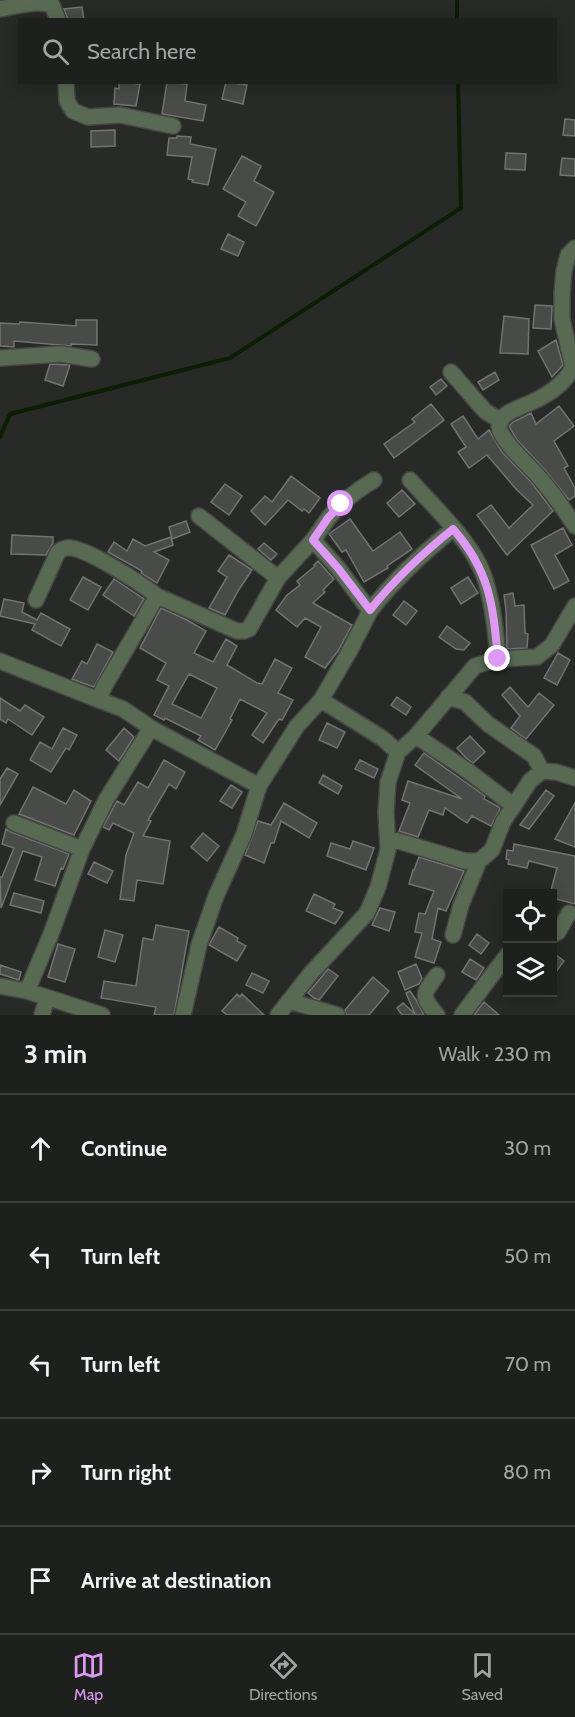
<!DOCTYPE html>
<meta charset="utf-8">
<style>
:root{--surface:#1e201d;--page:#2b2d2a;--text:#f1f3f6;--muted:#a1a3a4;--line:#3c3e3b;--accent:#dd99f4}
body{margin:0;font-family:Cabin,sans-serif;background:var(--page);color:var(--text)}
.controls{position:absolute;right:18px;bottom:18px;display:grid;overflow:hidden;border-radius:0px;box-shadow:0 3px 15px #0003}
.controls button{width:54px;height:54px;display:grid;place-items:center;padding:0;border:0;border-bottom:2px solid var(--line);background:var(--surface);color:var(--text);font:30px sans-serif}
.stop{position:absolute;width:18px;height:18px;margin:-14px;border:4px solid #dd99f4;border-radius:50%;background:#fff}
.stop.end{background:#dd99f4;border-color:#fff;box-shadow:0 2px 6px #0008}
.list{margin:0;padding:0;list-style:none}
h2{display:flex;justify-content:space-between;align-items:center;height:78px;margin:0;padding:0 24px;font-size:26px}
h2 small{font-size:20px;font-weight:400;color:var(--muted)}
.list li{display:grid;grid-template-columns:39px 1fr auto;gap:18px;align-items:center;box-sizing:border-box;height:108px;padding:0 24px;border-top:2px solid var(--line)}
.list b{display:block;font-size:22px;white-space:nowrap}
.list em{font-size:20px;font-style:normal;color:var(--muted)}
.icon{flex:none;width:33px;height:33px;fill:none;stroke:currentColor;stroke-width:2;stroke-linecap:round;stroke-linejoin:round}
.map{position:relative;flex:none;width:575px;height:1015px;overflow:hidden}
.search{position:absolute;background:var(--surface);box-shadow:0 3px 15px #0003;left:18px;right:18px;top:18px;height:66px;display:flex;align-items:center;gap:15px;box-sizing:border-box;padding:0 21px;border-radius:0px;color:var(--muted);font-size:22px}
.sheet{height:618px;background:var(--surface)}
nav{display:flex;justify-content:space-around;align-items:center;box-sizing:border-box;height:84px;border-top:2px solid var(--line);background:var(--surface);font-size:16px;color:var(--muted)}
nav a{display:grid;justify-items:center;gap:3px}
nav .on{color:var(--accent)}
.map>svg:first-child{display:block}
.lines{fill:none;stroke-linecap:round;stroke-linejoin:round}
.stream{stroke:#0b1e03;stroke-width:4}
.building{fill:#494b48;stroke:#717470;stroke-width:1.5;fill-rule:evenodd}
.minor-casing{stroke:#454744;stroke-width:18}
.minor{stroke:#596a53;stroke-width:15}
.route{stroke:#dd99f4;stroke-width:8}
</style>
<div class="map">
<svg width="575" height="1015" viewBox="0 0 575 1015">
<rect width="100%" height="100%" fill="#282a27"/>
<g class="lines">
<!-- stream -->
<path class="stream" d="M457,20v-20
M0,437l10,-23 220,-56 231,-150 -3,-126"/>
</g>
<!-- building -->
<path class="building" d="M82,7l2,13h-16l-4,-11z
M119,82l21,2 -4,22 -22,-2 1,-16 4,1z
M167,82l20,2 -2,17 21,4 -3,16 -41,-7z
M226,82l21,3 -4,19 -21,-5z
M565,119l10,1v16l-12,-1z
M115,130v16l-24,1v-16z
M177,136l14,1 -1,7 26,5 -8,36 -16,-3 1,-2 -5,-1 4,-22 -25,-2 2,-17h8z
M506,153l20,1 -1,16 -20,-1z
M242,156l19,10 -7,15 20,11 -18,34 -18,-10 8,-14 -23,-13z
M562,158l13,1v17l-15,-1z
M228,234l16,8 -6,14 -17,-7z
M535,305l17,1 -1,23 -18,-1z
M504,316l25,3 -1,35 -28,-1z
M76,320h21v25l-26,-1v2l-57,-5v6l-14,-1v-23l19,1 1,-2 56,4z
M556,340l7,25 -11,12 -14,-26z
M50,364l20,1 -7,21 -18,-6z
M495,372l4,8 -16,10 -5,-8z
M441,379l6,7 -11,9 -6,-8z
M431,404l13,16 -50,38 -10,-14 31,-22 -3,-3z
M559,406l15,20 -20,15 14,25 -4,2 11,20v8l-6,4 -23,-29 -29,-31 -8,-14 4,-4 18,-9 5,11z
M463,416l15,23 11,-9 13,22 30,31 21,28 -46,44 -30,-40 14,-10 18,23 24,-23 -17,-16 -29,-34 -18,13 -11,-16 8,-5 -15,-23z
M291,476l29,22 -11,15 -5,-4 -2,2 -14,-11 -23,25 -14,-14 14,-15 7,6z
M225,484l17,12 -13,19 -18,-13z
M402,490l13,14 -16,13 -12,-14z
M350,519l23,32 27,-19 12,17 -25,17 1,2 -24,14 -18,-32 -4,2 -13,-18z
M186,521l4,11 -18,7 -3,-12z
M563,528l9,17 -17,10 14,26 -15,8 -23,-44z
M12,535l41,2v6l-7,12 -35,-1z
M171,537l2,8 -19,7 15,8 -12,23 -16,-10 1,-2 -34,-19 6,-10 13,9 6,-12 12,7z
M264,543l13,11 -6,6 -13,-11z
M229,555l23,15 -14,21 -13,24 -16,-7 18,-31 -9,-6z
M318,561l16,18 -11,11 2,2 -12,11 39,22 -14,26 -13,17 -20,-11 16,-30 -16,-9 -8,9 -21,-17 11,-15 13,-10 -3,-4 18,-15 -1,-1z
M83,577l18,10 -13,23 -18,-10z
M468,577l10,16 -17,11 -10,-16z
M114,579l30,20 -10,17 -31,-21z
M513,593l2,13 9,-1 1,28 3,1 -1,14 -20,1 -1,-39 -2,-15z
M4,599l20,4 -2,9 15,8 4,-7 29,16 -9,17 -29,-16 3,-6 -35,-8z
M404,601l13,10 -11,14 -13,-10z
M161,608l26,12 19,11 -12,22 19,9 13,-23 11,7 -10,19 30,18 5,1 13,-25 17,9 -14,25 15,7 -11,20 -3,-1 -16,24 -11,-8 15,-22 -27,-14 -10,20 2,1 -17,30 -17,-10 3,-4 -36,-18 -1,2 -10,-5 15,-29 -12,-6 9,-17 -26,-15zM189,674l28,14 -16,30 -29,-14z
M447,626l23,17 -6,7 -8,-1 -17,-12z
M97,644l16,8 -19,35 -22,-8 10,-18 5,3z
M558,653l12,7 -13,25 -13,-7z
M510,687l18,20 11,-14 15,12 -28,34 -15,-11 9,-12 -18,-21z
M397,697l14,10 -5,8 -15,-10z
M0,698l20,13 5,-6 19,12 -12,18 -24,-16 -2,4 -6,-4z
M327,723l18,9 -8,16 -18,-8z
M63,728l14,7 -8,15 -3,-2 -15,24 -21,-12 10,-18 12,7z
M124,728l10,9 -15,24 -13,-11z
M470,736l15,16 -12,11 -7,-5 -9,-10z
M424,753l61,43 -1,3 15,8 1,2 -9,17 -19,-10 -5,7 -22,-15 -2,7 -14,-5 -11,27 -19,-6 11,-28 -8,-3 6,-19 54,18 -47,-34z
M164,760l21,12 -9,17 -7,-5 -21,36 3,1 -8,15 27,5 -7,43 -26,-4 -3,21 -14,-2 6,-44 8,-22 -21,-10 -4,7 -6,-3 14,-26 7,4 14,-23 10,6z
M360,760l18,9 -4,9 -19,-9z
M7,768l11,6 -18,31v-26z
M323,775l19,11 -4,8 -19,-11z
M231,785l11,7 -10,16 -12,-7z
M33,787l33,17 8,-14 17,11 -17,34 -55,-21z
M546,790l8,6 -25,33 -9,-4z
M284,803l33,20 -8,15 -28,-17 -7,22h-3l-7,20 -19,-8 13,-34 13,4z
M575,803v44l-20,-8z
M6,829l5,3 58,22 -6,15 -2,-1 -6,18 -20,-6 7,-23 -19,-6 -22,57 -1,-31h2l12,-29 -12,-4z
M203,833l16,13 -12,15 -16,-14z
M353,841l21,7 -8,22 -39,-14 4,-13 19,6z
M514,844l61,12v48l-23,-6v-4h-2l7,-26 -28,-7 -2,7 -19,-4 1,-4 -3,-1 1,-9 6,1z
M419,857l45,14 -18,40 -8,-3 -6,31 9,3 -7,21 -19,-6 7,-24 -7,-1 4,-19 6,1 9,-23 -25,-7 4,-14h1z
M94,862l19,9 -6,12 -19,-9z
M14,893l30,8 -3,12 -31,-8z
M314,894l21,10 -2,4 10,4 -8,12 -29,-13z
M380,908l15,4 -6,19 -17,-6z
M156,925l33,6 -15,84h-20l2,-8 -55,-9 3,-17 32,5 7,-48 10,2z
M219,927l19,11 -1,3 9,5 -9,15 -28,-16z
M105,930l18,5 -8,27 -17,-5z
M477,934l12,9 -8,11 -12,-9z
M58,944l17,5 -10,33 -17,-5z
M552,952l12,9 -12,16z
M470,959l14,9 -8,12 -14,-8z
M416,964l6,14 -3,6 -14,6 -7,-18z
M0,965l21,7 -2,8 -19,-6z
M328,969l10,7 -19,24 -5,-2 -6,-5z
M252,973l17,8 -6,12 -17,-8z
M373,977l16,14 -20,24h-23l-1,-5z
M410,991l6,9 8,15h-22l-5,-7 6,-5 12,11 -9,-21z
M237,994l3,3 2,-3 22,21h-37l-5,-4z
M484,1002l15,13h-25z"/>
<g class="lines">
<defs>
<path id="minor" d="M0,9c16,-3 36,-9 52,-4l6,15
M66,82l1,19 6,10 15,6 32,-2 53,11
M575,248l-7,7 -4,16 -2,22v26l11,48c-10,20 -30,31 -50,39 -9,4 -24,9 -24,20 1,15 31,40 40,51 13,15 25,32 36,49
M0,358l61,-4 31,5
M451,372l34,39 16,10
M410,480c24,27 63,63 74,96 9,27 12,55 14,83
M199,516l79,62
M157,596l80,35h7l5,-2 29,-51 35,-38
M36,600l22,-48c1,-1 7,-4 8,-4 17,-3 76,36 91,48l-53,91 -5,13 24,9 28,19 108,58
M370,611c24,-31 53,-58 83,-82
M0,661l99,39
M448,697l17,5 23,22 46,32 8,15 14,1 19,6
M321,700l61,38 16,14
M416,736l52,35 46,35
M14,823l68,26
M388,838l77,23h14l13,-11 11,-28 27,-41 12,-10
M453,935l8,-30 18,-44
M552,935l6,-3 11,-19
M437,975c-15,20 -16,21 0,40
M0,986l27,5 75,24
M27,991l24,-57 31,-85 24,-49 45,-72
M289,1001l48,14
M42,1015l5,-17
M183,1015l16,-70 17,-49 28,-62 15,-48 38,-60 24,-26 28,-48 21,-41 -32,-43 -25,-28c6,-8 11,-16 17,-24 12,-14 27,-26 44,-36
M278,1015l33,-42 56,-60 11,-26 10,-37 -2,-38 2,-30 10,-30 18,-16 59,-70 23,-7 39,-2 15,-12 23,-39
M462,1015l46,-61"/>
</defs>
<!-- minor casing -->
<use href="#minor" class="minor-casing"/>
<!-- minor -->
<use href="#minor" class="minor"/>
</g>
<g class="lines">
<!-- route -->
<path class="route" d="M341,504l-13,14 -15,22 25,28 32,42c24,-30 53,-57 83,-81 37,42 40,76 45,130"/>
</g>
</svg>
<div class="controls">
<button><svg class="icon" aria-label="locate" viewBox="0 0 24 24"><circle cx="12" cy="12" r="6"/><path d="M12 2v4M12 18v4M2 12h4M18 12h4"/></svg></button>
<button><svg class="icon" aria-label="layers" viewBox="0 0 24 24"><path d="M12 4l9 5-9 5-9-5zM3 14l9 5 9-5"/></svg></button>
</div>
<div class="stop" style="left:341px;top:504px"></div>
<div class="stop end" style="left:498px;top:659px"></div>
<div class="search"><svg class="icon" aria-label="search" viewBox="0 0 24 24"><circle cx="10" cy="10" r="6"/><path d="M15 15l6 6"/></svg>Search here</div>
</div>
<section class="sheet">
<h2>3 min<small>Walk · 230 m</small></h2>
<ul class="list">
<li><svg class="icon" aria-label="ahead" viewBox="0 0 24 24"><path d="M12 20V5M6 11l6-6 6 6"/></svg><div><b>Continue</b></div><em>30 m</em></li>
<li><svg class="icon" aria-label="left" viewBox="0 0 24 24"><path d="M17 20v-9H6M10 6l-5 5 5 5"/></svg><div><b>Turn left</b></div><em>50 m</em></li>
<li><svg class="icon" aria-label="left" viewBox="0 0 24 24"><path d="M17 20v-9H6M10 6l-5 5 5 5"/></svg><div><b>Turn left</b></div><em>70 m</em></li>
<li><svg class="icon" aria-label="right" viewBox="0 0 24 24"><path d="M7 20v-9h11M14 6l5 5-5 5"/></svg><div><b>Turn right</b></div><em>80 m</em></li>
<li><svg class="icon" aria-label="arrive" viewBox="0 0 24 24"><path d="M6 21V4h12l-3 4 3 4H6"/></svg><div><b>Arrive at destination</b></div></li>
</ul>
</section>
<nav>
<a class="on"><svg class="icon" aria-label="map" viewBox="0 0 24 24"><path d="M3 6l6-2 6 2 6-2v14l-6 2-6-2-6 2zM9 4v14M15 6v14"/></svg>Map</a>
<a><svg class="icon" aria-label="directions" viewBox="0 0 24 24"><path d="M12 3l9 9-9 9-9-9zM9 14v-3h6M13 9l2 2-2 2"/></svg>Directions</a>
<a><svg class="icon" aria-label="saved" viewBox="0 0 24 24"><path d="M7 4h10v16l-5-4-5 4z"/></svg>Saved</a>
</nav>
